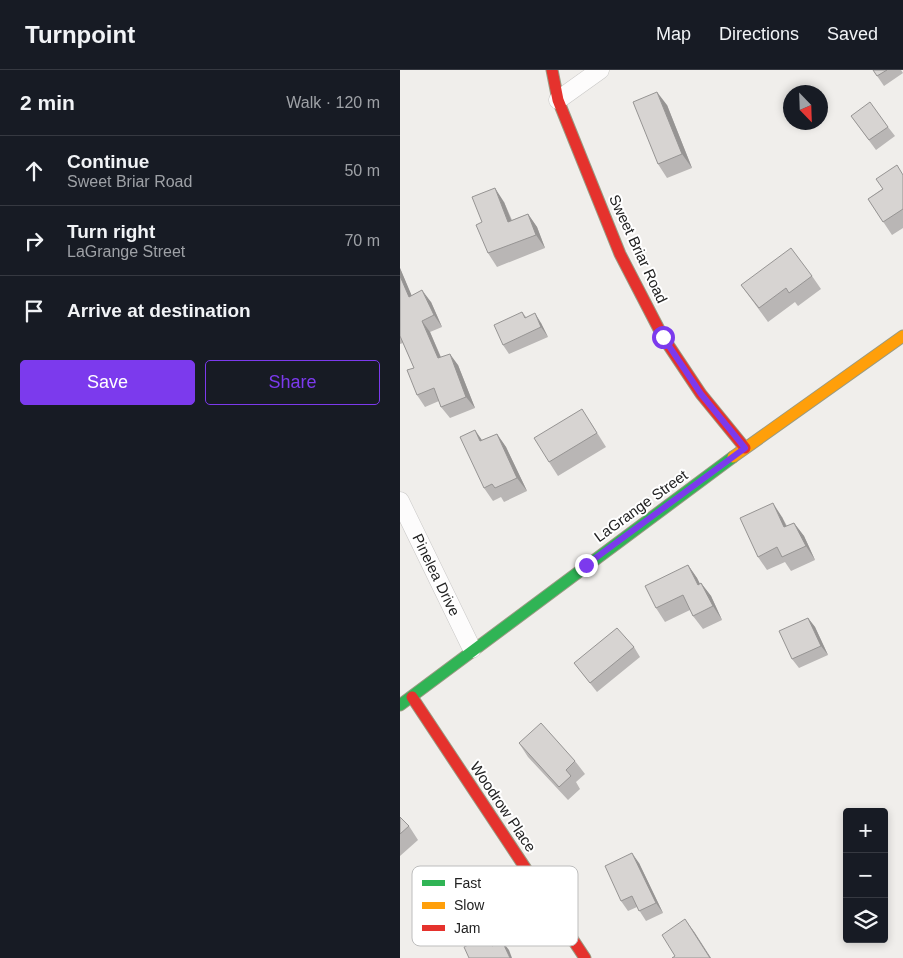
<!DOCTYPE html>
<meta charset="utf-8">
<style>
:root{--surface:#171b24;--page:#20242c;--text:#f1f3f6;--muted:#9ea1a6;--line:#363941;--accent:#7c3aed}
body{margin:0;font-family:Helvetica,sans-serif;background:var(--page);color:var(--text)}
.controls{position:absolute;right:15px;bottom:15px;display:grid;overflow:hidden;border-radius:5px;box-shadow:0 2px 8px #0003}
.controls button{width:45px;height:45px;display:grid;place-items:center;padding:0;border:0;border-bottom:1px solid var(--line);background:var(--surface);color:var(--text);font:25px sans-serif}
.compass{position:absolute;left:383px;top:15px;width:45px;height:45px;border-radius:50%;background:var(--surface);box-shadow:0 2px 8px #0003;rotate:157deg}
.stop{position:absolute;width:15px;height:15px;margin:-11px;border:4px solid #7c3aed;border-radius:50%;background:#fff}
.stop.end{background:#7c3aed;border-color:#fff;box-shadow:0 1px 5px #0008}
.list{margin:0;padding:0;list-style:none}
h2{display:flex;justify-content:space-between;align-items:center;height:65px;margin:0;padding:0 20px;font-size:21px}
h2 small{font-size:16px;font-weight:400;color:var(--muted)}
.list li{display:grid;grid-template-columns:32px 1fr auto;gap:15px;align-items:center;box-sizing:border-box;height:70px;padding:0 20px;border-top:1px solid var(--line)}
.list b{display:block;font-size:19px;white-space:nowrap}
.list p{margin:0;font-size:16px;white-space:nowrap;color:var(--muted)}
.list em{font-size:16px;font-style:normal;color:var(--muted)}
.actions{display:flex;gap:10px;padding:15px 20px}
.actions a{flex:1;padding:11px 0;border:1px solid var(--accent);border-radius:5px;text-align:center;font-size:18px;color:var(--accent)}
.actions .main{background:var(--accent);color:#fff}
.icon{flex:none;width:28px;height:28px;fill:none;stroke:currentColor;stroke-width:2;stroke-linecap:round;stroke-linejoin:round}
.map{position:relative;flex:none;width:503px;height:888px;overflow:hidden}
header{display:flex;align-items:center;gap:30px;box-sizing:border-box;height:70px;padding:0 25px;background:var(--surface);border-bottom:1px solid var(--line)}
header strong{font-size:24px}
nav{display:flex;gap:28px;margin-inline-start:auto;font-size:18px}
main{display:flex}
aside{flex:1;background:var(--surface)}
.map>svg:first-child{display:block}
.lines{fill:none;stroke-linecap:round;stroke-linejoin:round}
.street-casing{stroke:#c9c8c7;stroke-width:19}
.fast-casing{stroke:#999a82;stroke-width:13}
.slow-casing{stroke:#999a82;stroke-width:13}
.jam-casing{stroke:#999a82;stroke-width:13}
.street{stroke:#fdfcfc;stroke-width:18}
.fast{stroke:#30b455;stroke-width:11}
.slow{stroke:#ff9f0a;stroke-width:11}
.jam{stroke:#e5322d;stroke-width:11}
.wall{fill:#b9b6b5}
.shaded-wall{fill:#969493}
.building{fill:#d7d4d2;stroke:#969493}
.route{stroke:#7c3aed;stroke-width:6}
.labels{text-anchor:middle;stroke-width:4;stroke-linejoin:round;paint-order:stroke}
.street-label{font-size:15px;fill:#222;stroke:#fff}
.key{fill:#fff;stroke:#bdbdbd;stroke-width:1}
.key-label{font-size:14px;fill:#222}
</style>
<header>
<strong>Turnpoint</strong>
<nav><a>Map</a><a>Directions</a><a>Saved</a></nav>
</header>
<main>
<aside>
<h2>2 min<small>Walk · 120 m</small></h2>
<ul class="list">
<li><svg class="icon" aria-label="ahead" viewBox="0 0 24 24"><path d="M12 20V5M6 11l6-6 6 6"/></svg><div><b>Continue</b><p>Sweet Briar Road</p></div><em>50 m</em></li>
<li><svg class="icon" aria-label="right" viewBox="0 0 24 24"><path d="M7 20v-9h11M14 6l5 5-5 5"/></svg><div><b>Turn right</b><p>LaGrange Street</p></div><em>70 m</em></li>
<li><svg class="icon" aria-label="arrive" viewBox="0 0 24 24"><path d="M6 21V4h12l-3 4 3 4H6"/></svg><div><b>Arrive at destination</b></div></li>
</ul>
<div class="actions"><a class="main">Save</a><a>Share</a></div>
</aside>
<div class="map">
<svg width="503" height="888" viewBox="0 0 503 888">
<rect width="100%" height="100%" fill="#f0eeeb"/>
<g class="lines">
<defs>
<path id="street" d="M158,30l42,-30
M0,431l72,148"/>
<path id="fast" d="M0,635l333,-248"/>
<path id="slow" d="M333,387l170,-121"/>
<path id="jam" d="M152,0l6,30 62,154 43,83 38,57 44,54
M12,627l173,261"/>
</defs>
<!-- street casing -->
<use href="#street" class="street-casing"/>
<!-- fast casing -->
<use href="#fast" class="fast-casing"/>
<!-- slow casing -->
<use href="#slow" class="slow-casing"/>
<!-- jam casing -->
<use href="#jam" class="jam-casing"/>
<!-- street -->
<use href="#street" class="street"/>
<!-- fast -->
<use href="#fast" class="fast"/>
<!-- slow -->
<use href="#slow" class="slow"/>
<!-- jam -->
<use href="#jam" class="jam"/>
</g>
<!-- wall -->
<path class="wall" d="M473,0h28l2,3 -19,13z
M267,35l25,63 -25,10 -9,-14z
M451,46l37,11 7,9 -19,14z
M503,104v54l-11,7 -24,-36z
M104,132l8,18 16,-6 9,13 8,21 -48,19 -9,-14 -6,-31z
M0,198l11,27 20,7 11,25 -12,5 11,25 17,8 17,43 -25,10 -9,-11 -2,-6 -14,6 -8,-12 -3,-27 -11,-25 -3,1z
M412,206l9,13 -23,17 -3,-4 -27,20 -27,-37z
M122,242l4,5 15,6 7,14 -39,17 -6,-9z
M191,353l15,24 -48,29 -9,-14z
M97,364l9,13 21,44 -23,11 -3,-5 -8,4 -9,-13 -2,-48z
M382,447l5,9 7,-3 10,13 11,24 -24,11 -6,-9 -18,8 -9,-13z
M288,495l9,13 3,6 1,-1 10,13 11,24 -19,9 -10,-13 -3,-6 -25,12 -9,-14z
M408,548l7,9 13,28 -29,13 -7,-9z
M234,577l6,10 -43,35 -23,-29z
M119,673l56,18 10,13 -9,8 4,7 -12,11 -40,-43z
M0,747l9,9 9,14 -18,16z
M239,793l24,50 -17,8 -9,-14 -9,4 -7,-10z"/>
<!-- shaded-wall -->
<path class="shaded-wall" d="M257,22l10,13 25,63 -10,-14z
M95,118l9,14 13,33 -9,-13z
M128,144l9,13 8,21 -9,-13z
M0,198l17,40 -8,-11 -9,-21z
M22,220l9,12 11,25 -8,-12z
M135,243l6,10 7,14 -7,-10z
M22,251l8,11 16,38 -8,-12z
M50,284l8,11 17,43 -9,-11z
M75,360l9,13 -4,-2z
M97,364l9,13 21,44 -10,-13z
M373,433l9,14 11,24 -9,-14z
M394,453l10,13 11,24 -9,-14z
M288,495l9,13 10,20 -9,-13z
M301,513l10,13 11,24 -9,-14z
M408,548l7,9 13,28 -7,-9z
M232,783l7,10 24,50 -7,-10z
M285,849l10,14 16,25h-1z
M102,871l7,9 3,8h-2z"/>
<!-- building -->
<path class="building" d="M473,0h14l-10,6z
M257,22l25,62 -24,10 -25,-62z
M470,32l18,25 -19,13 -18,-24z
M497,95l6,10v34l-20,13 -15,-23 15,-10 -7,-10z
M95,118l13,34 20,-8 8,21 -48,18 -12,-28 6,-3 -10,-25z
M391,178l21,28 -23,17 -3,-5 -27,20 -18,-23z
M0,206l9,21 13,-7 12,25 -12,6 16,37 12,-4 16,43 -25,10 -7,-19 -17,7 -10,-25 7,-2 -14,-32z
M122,242l3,6 10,-5 6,14 -38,18 -9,-20z
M182,339l15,24 -48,29 -15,-24z
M75,360l5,11 17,-7 20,44 -22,10 -3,-4 -8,4 -24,-51z
M373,433l11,24 10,-4 12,23 -24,11 -5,-10 -19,10 -18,-39z
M288,495l10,20 3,-2 12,23 -20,10 -10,-21 -27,13 -11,-22z
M408,548l13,28 -29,13 -13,-28z
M217,558l17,19 -44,36 -16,-20z
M141,653l34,38 -9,9 5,6 -12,11 -40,-44z
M0,747l9,9 -9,8z
M232,783l24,50 -17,8 -7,-15 -11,5 -16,-35z
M285,849l25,39h-38l3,-2 -13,-21z
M87,866l5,10 10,-5 8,17h-41l-5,-11z"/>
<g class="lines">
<!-- route -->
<path class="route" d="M186,495l159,-117 -44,-54 -38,-57"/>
</g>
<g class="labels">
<!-- street labels -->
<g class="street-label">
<text transform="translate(238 179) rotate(65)" y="5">Sweet Briar Road</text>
<text transform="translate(241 436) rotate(-36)" y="5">LaGrange Street</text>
<text transform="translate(36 505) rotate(64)" y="5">Pinelea Drive</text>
<text transform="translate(103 737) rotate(56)" y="5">Woodrow Place</text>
</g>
</g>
<!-- legend -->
<rect x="12" y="796" width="166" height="80" rx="8" class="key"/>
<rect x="22" y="810" width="23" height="6" fill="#30b455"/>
<rect x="22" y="832" width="23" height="7" fill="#ff9f0a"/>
<rect x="22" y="855" width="23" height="6" fill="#e5322d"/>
<g class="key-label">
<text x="54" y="818">Fast</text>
<text x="54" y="840">Slow</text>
<text x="54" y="863">Jam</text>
</g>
</svg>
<div class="controls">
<button>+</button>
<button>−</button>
<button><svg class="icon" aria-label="layers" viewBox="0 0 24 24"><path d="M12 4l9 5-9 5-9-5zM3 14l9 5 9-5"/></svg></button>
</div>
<svg class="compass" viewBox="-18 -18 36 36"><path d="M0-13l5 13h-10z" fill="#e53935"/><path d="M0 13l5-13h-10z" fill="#9ea1a6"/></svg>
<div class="stop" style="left:263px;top:267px"></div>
<div class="stop end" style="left:186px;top:495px"></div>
</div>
</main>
